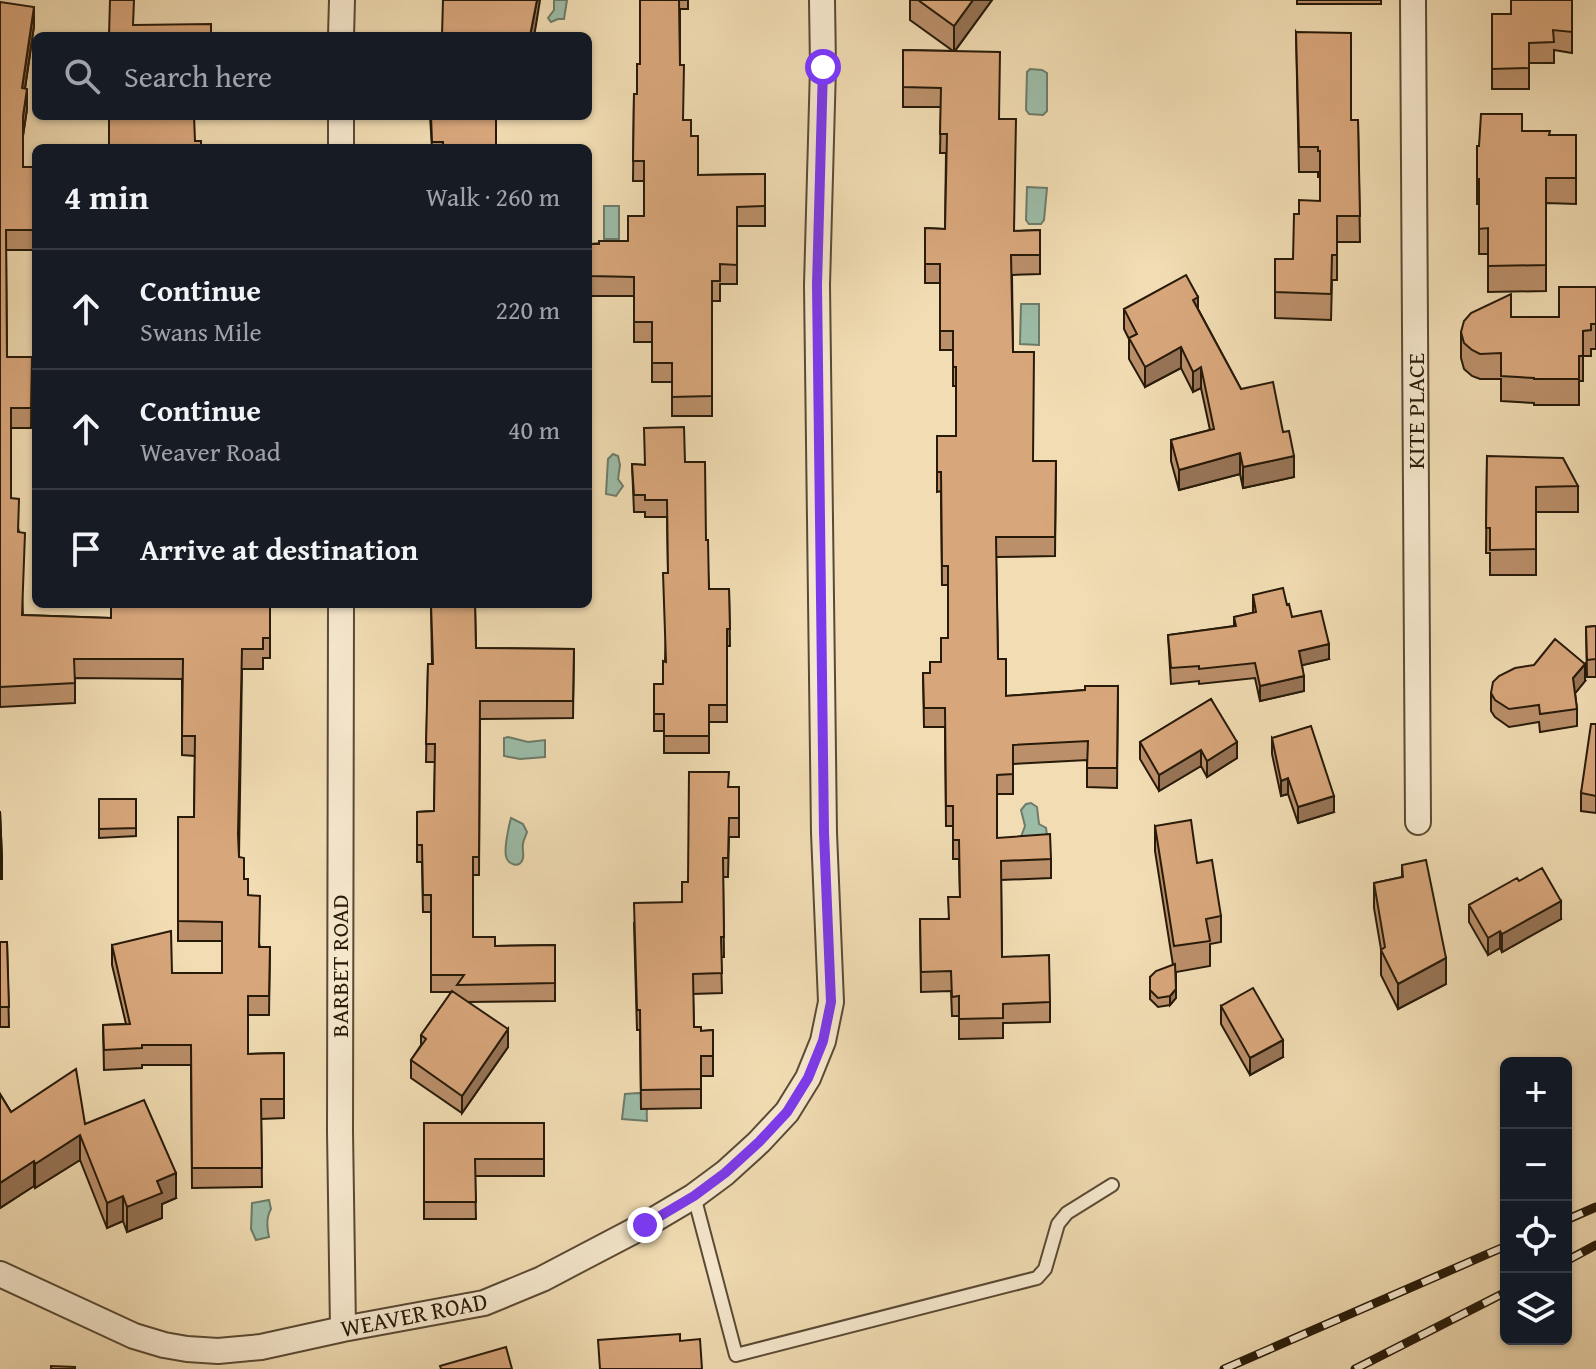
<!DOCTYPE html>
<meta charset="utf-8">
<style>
:root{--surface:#171b24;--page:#20242c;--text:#f1f3f6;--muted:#9ea1a6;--line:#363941}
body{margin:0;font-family:"Gentium Book Plus",serif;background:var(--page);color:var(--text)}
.controls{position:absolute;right:24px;bottom:24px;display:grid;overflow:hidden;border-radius:12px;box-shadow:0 2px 6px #0004}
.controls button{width:72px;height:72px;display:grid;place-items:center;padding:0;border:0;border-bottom:2px solid var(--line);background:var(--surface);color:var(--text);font:40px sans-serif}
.stop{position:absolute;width:24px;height:24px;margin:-18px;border:6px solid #7c3aed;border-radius:50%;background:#fff}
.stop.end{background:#7c3aed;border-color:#fff;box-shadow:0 2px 8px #0008}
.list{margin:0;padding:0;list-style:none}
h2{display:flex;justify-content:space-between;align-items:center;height:104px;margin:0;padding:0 32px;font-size:34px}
h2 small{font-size:26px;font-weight:400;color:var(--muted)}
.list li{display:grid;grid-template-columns:52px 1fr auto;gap:24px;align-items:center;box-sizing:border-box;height:120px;padding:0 32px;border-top:2px solid var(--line)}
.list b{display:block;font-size:30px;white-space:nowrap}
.list p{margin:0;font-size:26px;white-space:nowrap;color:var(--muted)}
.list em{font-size:26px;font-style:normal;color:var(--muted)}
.icon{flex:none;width:44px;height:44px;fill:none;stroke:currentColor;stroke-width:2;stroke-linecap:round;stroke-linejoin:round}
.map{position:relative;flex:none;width:1596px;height:1369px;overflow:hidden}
.search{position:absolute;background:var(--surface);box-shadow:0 2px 6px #0004;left:32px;top:32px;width:560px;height:88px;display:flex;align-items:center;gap:20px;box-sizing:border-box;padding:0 28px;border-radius:12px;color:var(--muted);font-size:30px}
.panel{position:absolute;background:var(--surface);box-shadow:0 2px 6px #0004;left:32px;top:144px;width:560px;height:464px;border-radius:12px}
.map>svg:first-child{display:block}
.water{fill:#9cbca8;stroke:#6d7b68;stroke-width:2}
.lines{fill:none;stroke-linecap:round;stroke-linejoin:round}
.lane-casing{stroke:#5a4a34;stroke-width:16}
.street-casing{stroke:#5a4a34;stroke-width:28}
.lane{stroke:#f6e8ce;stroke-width:12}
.street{stroke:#f6e8ce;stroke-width:24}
.rail-casing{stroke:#271a09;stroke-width:9}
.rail{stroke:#f6e8ce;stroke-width:6;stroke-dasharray:18;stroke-linecap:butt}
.wall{fill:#ba8f6a;stroke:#271a09;stroke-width:2}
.shaded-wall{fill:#977456;stroke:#271a09;stroke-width:2}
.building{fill:#d8a67b;stroke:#271a09;stroke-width:2}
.route{stroke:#7c3aed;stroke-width:10}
.labels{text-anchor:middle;stroke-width:6;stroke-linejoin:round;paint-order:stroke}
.street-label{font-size:24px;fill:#271a09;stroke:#f6e8ce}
</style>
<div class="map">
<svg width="1596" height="1369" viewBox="0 0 1596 1369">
<rect width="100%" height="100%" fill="#f1dcb3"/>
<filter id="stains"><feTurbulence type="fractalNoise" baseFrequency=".0025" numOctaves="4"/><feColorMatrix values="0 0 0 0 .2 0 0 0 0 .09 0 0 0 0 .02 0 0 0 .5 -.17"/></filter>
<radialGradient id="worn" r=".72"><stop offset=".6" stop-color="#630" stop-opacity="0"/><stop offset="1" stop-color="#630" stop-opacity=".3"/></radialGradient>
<!-- water -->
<path class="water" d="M554,0h13l-3,19h-6l-7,3 -3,-4 6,-8z
M1030,69l12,1 5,3v38l-4,4 -14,-1 -3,-4 1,-38z
M1027,187l20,1 -3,32 -3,4h-12l-3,-4z
M604,206h15v33h-15z
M1021,304h18v41l-19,-1z
M613,454l5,2 2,9 -2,14 5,7 -7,10 -10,-2 2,-35z
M508,737l20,5 17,-2v17l-25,2 -16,-3v-18z
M1031,803l6,4 2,17 7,4 1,7 -26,2 4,-11 -4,-16 5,-6z
M511,818l12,6 4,8c-1,4 -4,8 -4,12 -1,5 1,9 0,14 -2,11 -16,7 -17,-2 -2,-8 3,-31 5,-38z
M638,1093l9,1c1,10 -1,17 0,27l-25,-2 3,-25z
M269,1200l2,9c-5,8 -4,19 -2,28l-13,3 -5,-11 1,-26z"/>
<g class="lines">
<defs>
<path id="lane" d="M694,1196l42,159 301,-77 8,-9 13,-45 9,-11 45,-28"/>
<path id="street" d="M1413,0l5,822
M341,36l1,-36
M341,148v-32
M341,604l-1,527 3,198
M0,1274l134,62 30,9 23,4 31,2 43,-4 82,-18 141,-26 58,-24 103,-54 49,-29 31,-23 34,-31 28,-30 21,-34 15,-37 8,-39 -7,-169 -7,-548 6,-218 -1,-67"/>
</defs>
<!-- lane casing -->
<use href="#lane" class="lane-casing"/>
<!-- street casing -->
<use href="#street" class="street-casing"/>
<!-- lane -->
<use href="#lane" class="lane"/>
<!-- street -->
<use href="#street" class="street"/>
<defs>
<path id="rail" d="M1566,1220l30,-13
M1566,1261l30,-16
M1224,1369l282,-123
M1355,1369l151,-77"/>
</defs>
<!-- rail casing -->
<use href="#rail" class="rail-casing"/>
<!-- rail -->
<use href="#rail" class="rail"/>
</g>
<!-- wall -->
<path class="wall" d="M640,0h48v9h-8v56l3,55 8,16 7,39 67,-1v52h-28v58h-17v17h-8v115h-40v-34h-20v-40h-18v-46h-43v-52l37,-3 16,-25v-35h-11l1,-87h3l3,-30z
M910,0h82l-37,51 44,68 15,112 26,-1v44l-28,1 1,77 20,109h23l-1,95 -59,1 2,102 8,37 79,-6 33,-4 -1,102 -30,-1v-27l-74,4v30h-16v44l54,21v19l-50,2 1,77 48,45v20l-47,1v15l-44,1v-23h-7l-1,-25 -30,1 -1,-73h28l12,-22 -1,-38h-6v-33h-7l-1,-99h-21l-1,-54h7l11,-11 7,-24v-53h-6l-1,-94 -4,1v-56h19v-50h-3v-36h-13v-67h-15v-55l20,1 1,-76h-6l1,-46h-38v-57l50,1 -43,-31z
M1297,0h84v4h-84z
M1572,0v53l-18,-3v13h-25v26h-37v-75h19z
M0,2l34,24 -9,63 2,20 -4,26v32h13v83h-30l1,107h25l-1,71h-20v70l8,34 4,83 88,3 159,-14v54h-7v11h-21l-3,188 21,90h10l-1,68h-21v39l36,-1v65l-23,1 1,68 -70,1 -1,-123h-49v3l-38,2 -1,-45 23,-1 -14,-59v-20l60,28h50v-32h-44v-124h16l1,-61 -13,-1v-76l-107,-1v25l-75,4z
M1296,32l55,88h7l2,122h-23v38h-5l-1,40 -56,-2v-59h18l6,-45 21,-13v-24h-2v-5h-19z
M109,116l86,25 6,7h-92z
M430,116h66v30l82,2h-146z
M1522,131l27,4h27v69l-30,-1v88l-58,1v-38h-9v-50h-2v-25z
M1596,287v62h-5v7h-8v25h-4v24h-45v-2l-33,-2v-22h-21l-8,-3 -8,-7 -3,-11v-26l50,-15h48z
M1124,309h74l43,80 42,43 11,45 -51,11 -3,-14 -61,16 -8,-29v-21l39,-10 -9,-42 -8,4 -12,-24 -36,19 -16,-28v-20l-5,-10z
M1487,456l91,30v26h-42v63h-46v-22h-4z
M685,462l21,78 3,49h20l1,57h-3v76h-18v31h-45v-22h-10v-47h9l2,-23 3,-88 -1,-56h-22v-5h-11l-2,-48 13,1z
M1253,595l34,10 5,12 37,42 -27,6 2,26 -44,10 -5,-23 -56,6v-3l-28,3 -3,-49 66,-9v-9l19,-4z
M431,604h48h-4l1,44 98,1 -1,69 -93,1 -1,156h-6v62l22,9 60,-1v56l-87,1 40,45 -46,66 -51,-35v-18l10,-15v-10l31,-43h-21v-80h-8l-1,-50h-5v-50l17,-1 1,-49h-9l2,-98h4z
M1596,626v51h-9l-1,-50z
M1585,681l-10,12 2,16v17l-37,6 -1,-10 -30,5 -14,-10 -4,-6v-18z
M1211,699l26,59 -30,19 -6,-11 -42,25 -19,-32v-17z
M1596,724v89l-15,-2v-18z
M1272,738l62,74 -36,11 -10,-29 -7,2 -9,-42z
M729,787h10v50h-10l-1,40h-5l1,80h-3l1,36 -29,1 1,33 7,4 12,-1v46h-12v32l-60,1 -1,-79h-3l-3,-107 48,-21 6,-20z
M99,799h37v37l-37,2z
M0,811l2,48v20h-2z
M1155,826l42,37 24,53v26l-11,2v22l-34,6v26l-6,7 -12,2 -8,-8v-22l23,-12 -18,-114z
M1402,865l44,119 -48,25 -17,-34v-26l-7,-41v-25l28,-6z
M1519,881l42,38 -59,33 -2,-4 -12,7 -19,-33v-17z
M0,942h7l2,85h-9z
M1221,1006l62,51 -33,18 -29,-51z
M0,1094l11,18 74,12 91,74 -14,6v14l-35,14 -4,-11 -16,7 -27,-68 -45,28 -1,-2 -34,22z
M424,1123h120v53h-69l1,43h-52z"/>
<!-- shaded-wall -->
<path class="shaded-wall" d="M537,0h3l-4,25 -2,11h-4z
M973,0h19l-38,52v-26z
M34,7v19l-12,82v-20z
M27,89v20l-4,27v-20z
M1198,297v21l-5,-18z
M1181,347v21l-36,19v-20z
M1201,367v21l-8,4v-20z
M1240,453v21l-61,16v-20z
M1294,456v21l-51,11v-21z
M1329,644v15l-30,7v-15z
M1585,664v17l-12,15v-18z
M1304,676v15l-44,10v-15z
M1237,742v16l-30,19v-16z
M1201,750v16l-42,25v-16z
M1288,778v16l-7,2v-15z
M1334,796v16l-36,11v-16z
M1561,901v18l-59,33v-18z
M1500,931v17l-12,7v-17z
M1446,958v26l-48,25v-25z
M1176,989v9l-6,7v-9z
M508,1029v18l-46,66v-17z
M1283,1040v17l-33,18v-17z
M80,1135v25l-45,28v-24z
M34,1161v25l-34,22v-25z
M176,1173v25l-14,6v14l-35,14v-25l30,-26z
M123,1196v25l-16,7v-25z"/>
<!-- building -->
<path class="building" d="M110,0h24l-1,25 78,-1v12h-102z
M443,0h94l-7,36h-88z
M640,0h39l1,65h4l-1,55h8v16h7v39l67,-1v32l-28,1v58l-17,-1v17h-8v115l-40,1v-34h-20v-41h-18v-45l-43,-1v-32h8v-3h29v-25h16v-55h-11l1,-67h3v-30h3z
M918,0h55l-19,26z
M1511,0h61v32l-19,-2 1,12 -25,1v25l-37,1v-55h19z
M0,2l34,5 -12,81 5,1 -4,27v51h13v63h-30l1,127h25l-1,51h-20v90l8,1 -1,33 7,1 -3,82 89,3v-14h159v34h-7v11h-21l-4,185 1,23 5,1v21h4v16l12,1 -1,51h11l-1,49h-21v58l36,-1v46h-23l1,69h-70l-1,-123h-49v3l-38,2 -1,-25 27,-1 -18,-79 59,-14 1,42h50v-51l-44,-1v-104h16l1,-81h-13l1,-77h-109l1,24 -75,4z
M1296,32l55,1v87h7l2,96h-23v39h-5l-1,39 -56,-2v-33h18l1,-45h5v-14l21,1v-50h-2v-4h-19z
M903,50l97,2 -1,67h17l-2,112 26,-1v25h-29l2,97h21l-1,109h23l-1,76h-59l2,122h8v37l79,-6v-4h33l-1,82h-30l1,-27 -75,4v29l-16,1v63l53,-4 1,25 -50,2 1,96 47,-2 1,47 -47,2v14l-44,1v-23l-7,1 -1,-26 -30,1 -1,-53h29l-1,-22h12l-1,-57h-6v-34h-7l-1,-98h-21l-1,-35h7v-11h11v-24h7v-72h-6l-1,-94h-4v-36h19v-69h-3v-36h-13v-67h-15v-36l20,1 2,-95h-7l1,-46 -38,-1z
M1481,114h41v17h28l-1,4h27v43h-30v87l-58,1v-38l-9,1v-50h-2v-33h2z
M109,116h85l1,25h6v7l-92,-2z
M431,116h65v30l82,-1v3h-135v-6h-11z
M1186,275l12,22 -5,3 48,89 32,-7 10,50 6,-1 5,25 -51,11 -3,-14 -61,17 -8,-30 43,-11 -13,-62 -8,5 -12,-25 -36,20 -16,-29 8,-4 -13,-25z
M1559,287h37v37h-5v6l-8,1v25h-4v23h-45v-1l-33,-2v-23l-21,1 -8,-4 -8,-7 -3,-11 3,-11 7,-8 40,-19v23h48z
M684,427l1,35h20l1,78h2l1,49h20l1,40h-3v76h-18v31h-45v-22h-10v-30h9v-23l3,1 -3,-89h5l-1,-73h-22v-5h-11l-2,-31 13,1 -1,-37z
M1487,456l76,2 15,28 -42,1v62l-46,1v-22h-4z
M1283,588l4,17 2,-1 3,13 29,-6 8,33 -30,7 5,25 -44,10 -5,-23 -56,6v-3l-28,2 -3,-33 68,-9 -2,-9 22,-5 -3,-17z
M431,604h44l1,44 98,1 -1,52h-93l-1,156h-6v80h22v9l60,-1v38l-98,2 7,-10h-33v-80h-8l-1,-50h-5v-33l17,-1 1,-67h-9l2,-80h5z
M1596,626v33l-9,1 -1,-33z
M1555,639l30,25 -12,14 4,31 -37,5 -1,-9 -30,4 -14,-9 -4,-7 2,-11 6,-6 16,-8 19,-3z
M1211,699l26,43 -30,19 -6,-11 -42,25 -19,-33z
M1591,724h5v72l-15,-3z
M1311,726l23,70 -36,11 -10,-29 -7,3 -9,-43z
M689,772h40l-1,15h11v31h-10l-1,40h-5l1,79h-3l1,36 -29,1 1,53h7v4l12,-1v26h-12v33l-60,1 -1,-80h-3l-3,-107 48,-1v-20h6z
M99,799h37v29l-37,1z
M0,811l2,48h-2z
M1191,820l6,43 15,-3 9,56 -15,3 4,22 -36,5 -19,-120z
M1426,860l20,98 -48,26 -17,-34 4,-3 -11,-64 29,-6 -1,-12z
M1542,868l19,33 -59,33 -2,-3 -12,7 -19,-33 48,-27 2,3z
M0,942h7l2,65h-9z
M1175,964l1,25 -6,7 -12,2 -8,-8v-13l6,-6z
M1253,988l30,52 -33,18 -29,-52z
M452,991l56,38 -46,67 -51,-36 15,-21 -5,-4z
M76,1069l9,55 59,-24 32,73 -19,8 5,12 -35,14 -4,-11 -16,7 -27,-68 -45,29 -1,-3 -34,22v-89l11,18z
M424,1123h120v36h-69l1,43h-52z
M680,1334v7l20,-2 2,30h-102l-2,-29z
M506,1347l6,22h-71l-1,-3z
M51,1366l24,1v2h-24z"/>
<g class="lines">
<!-- route -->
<path class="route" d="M645,1225l49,-29 31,-23 34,-31 28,-30 21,-34 15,-37 8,-39 -7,-169 -7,-548 6,-218"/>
</g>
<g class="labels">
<!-- street labels -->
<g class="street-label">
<text transform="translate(1416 411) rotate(-90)" y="8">KITE PLACE</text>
<text transform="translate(340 966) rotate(-90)" y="8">BARBET ROAD</text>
<text transform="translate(414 1315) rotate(-11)" y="8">WEAVER ROAD</text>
</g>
</g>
<rect width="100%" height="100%" filter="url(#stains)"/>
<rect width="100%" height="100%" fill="url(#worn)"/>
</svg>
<div class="controls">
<button>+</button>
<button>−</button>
<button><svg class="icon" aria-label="locate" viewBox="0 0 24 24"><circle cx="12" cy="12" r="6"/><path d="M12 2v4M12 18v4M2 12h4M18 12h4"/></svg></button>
<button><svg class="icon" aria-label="layers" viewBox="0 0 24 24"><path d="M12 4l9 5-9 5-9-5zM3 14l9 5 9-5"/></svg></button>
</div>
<div class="stop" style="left:823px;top:67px"></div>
<div class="stop end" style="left:645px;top:1225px"></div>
<div class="search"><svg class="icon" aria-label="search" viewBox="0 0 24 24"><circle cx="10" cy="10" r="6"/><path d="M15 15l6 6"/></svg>Search here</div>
<section class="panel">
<h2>4 min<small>Walk · 260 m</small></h2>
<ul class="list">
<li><svg class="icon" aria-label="ahead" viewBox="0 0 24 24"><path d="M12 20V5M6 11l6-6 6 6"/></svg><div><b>Continue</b><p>Swans Mile</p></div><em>220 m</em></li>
<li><svg class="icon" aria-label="ahead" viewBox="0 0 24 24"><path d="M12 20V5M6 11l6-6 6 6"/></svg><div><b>Continue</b><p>Weaver Road</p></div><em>40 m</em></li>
<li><svg class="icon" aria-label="arrive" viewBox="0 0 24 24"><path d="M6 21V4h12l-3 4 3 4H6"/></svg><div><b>Arrive at destination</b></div></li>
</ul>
</section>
</div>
